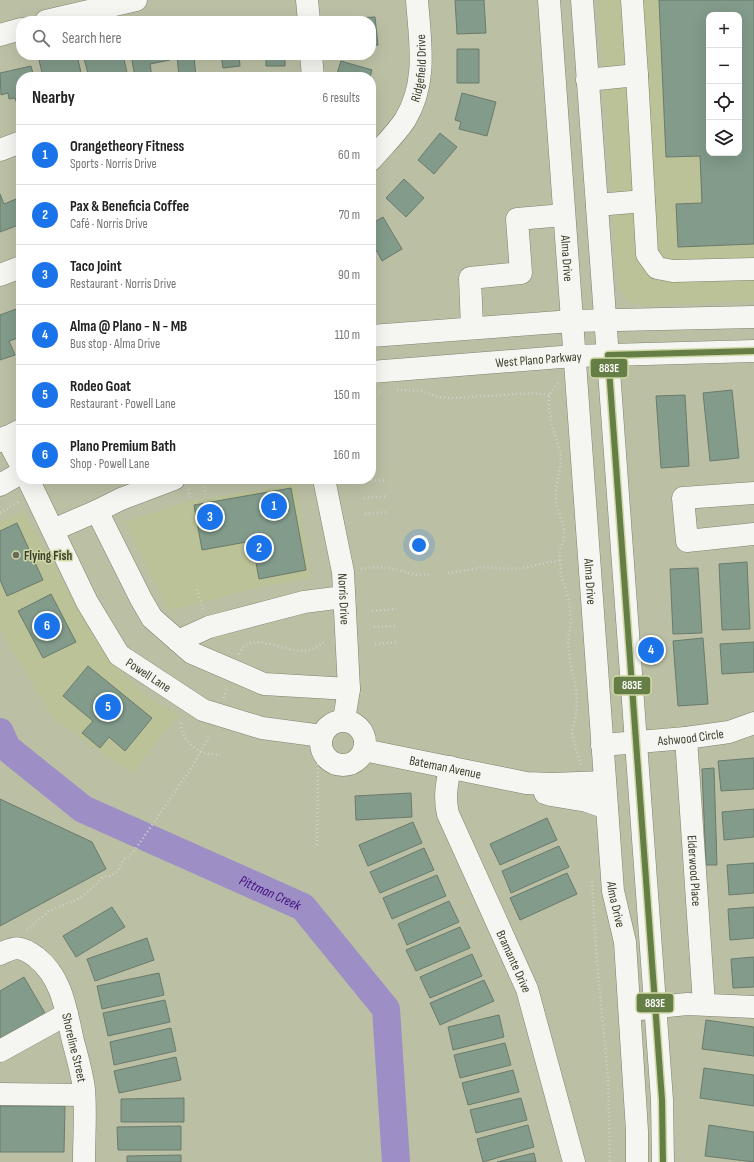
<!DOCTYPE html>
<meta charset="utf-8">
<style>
:root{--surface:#fff;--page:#f2f2f2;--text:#222;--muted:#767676;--line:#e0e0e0;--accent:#1a73e8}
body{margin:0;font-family:"Sofia Sans Condensed",sans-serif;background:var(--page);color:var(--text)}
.controls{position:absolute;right:12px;top:12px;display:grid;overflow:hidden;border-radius:8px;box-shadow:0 4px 16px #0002}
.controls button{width:36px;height:36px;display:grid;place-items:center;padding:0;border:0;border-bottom:1px solid var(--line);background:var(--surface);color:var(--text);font:20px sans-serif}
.you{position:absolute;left:419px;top:545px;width:14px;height:14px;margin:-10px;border:3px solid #fff;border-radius:50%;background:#1a73e8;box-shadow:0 0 0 6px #1a73e833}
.badge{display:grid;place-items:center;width:26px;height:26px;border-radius:50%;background:var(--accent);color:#fff;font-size:13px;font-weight:700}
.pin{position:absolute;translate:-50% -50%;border:2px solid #fff;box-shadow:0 1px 4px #0006}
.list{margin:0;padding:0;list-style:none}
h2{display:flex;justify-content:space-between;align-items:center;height:52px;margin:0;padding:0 16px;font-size:17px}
h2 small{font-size:13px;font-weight:400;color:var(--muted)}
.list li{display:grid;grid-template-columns:26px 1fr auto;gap:12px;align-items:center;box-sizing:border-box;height:60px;padding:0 16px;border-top:1px solid var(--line)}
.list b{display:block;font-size:15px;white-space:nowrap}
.list p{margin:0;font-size:13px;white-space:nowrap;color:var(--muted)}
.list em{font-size:13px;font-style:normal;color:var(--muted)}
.icon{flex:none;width:22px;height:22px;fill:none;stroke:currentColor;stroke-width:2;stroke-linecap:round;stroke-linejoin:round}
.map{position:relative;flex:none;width:754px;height:1162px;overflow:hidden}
.search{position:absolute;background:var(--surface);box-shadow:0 4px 16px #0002;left:16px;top:16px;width:360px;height:44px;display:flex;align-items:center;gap:10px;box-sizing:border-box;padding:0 14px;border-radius:16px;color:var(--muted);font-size:15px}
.panel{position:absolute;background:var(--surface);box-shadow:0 4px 16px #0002;left:16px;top:72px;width:360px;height:412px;border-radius:16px}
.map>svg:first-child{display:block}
.built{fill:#bbc297;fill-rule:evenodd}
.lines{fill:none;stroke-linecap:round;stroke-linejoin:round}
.river{stroke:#9e8ec6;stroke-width:28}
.building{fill:#829b8a;stroke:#6b7a6b;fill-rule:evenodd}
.minor-casing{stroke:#7e816c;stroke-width:23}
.major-casing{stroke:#7e816c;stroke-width:23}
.path{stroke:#cfd0c7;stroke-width:2.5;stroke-dasharray:1 3;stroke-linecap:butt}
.minor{stroke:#f5f6f2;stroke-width:22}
.major{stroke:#f5f6f2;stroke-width:22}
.bus-1-casing{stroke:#d0d8a7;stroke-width:9}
.bus-1{stroke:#657e46;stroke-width:6}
.poi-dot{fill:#686c56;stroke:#d0d8a7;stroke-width:1.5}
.labels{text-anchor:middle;stroke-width:3;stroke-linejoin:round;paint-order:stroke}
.street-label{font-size:13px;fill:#3c3f2b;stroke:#d0d8a7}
.poi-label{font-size:13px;font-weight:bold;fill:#3c3f2b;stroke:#d0d8a7;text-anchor:start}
.water-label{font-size:14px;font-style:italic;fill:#410f80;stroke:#d0d8a7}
.line-badge{stroke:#d0d8a7;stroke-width:1.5}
.badge-label{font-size:11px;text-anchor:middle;font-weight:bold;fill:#fff}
</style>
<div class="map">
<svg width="754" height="1162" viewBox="0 0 754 1162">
<rect width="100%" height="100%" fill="#bbc0a5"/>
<!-- built -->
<path class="built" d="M598,0h156v301l-110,5 -16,-4 -10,-16zM709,15h30v138h-30z
M296,484l15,94 -51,9 -91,24 -44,-89 61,-20z
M24,512l77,137 16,19 32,30 29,17 -47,58 -77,-54 -51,-84 -3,-8v-105z"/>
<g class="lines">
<!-- river -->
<path class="river" id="s1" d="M0,732l7,16 76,61 220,98 83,102 10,153"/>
</g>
<!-- building -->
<path class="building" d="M455,0h29l2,33 -29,1z
M659,0h95v244l-76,3 -2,-43 26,-1 -2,-47 -34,1zM709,15h30v138h-30z
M375,17l3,28 -7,1v-25h-30v-2z
M266,19h36v2h-36z
M457,49h22v34h-22z
M61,55h16l5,22h-39l-4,-17z
M83,55h40l5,22h-39z
M131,55h38l1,5 -20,4 2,13h-17z
M177,55h28l-11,1 2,21h-17z
M221,55h18l1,11 -17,2z
M266,55h19v11h-19z
M341,61l31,9 -2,7h-34z
M31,66l3,11h-13v26l-4,1 -2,-6 -6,1 -1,-6 -7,2 -1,-22z
M462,93l34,9 -9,34 -28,-7 2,-7 -6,-2z
M440,133l17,14 -23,27 -16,-14z
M404,179l20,19 -18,19 -20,-19z
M0,194l4,10 17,-7v27l-21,8z
M383,217l19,32 -20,12 -5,-10 -6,3v-30z
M19,308l2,6v23l-12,4 6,14 -15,5v-45z
M732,390l7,68 -29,3 -7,-68z
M685,395l4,71 -28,2 -5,-72z
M291,488l15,82 -47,9 -7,-38 -50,9 -8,-45z
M17,523l26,57 -36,16 -7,-16v-49z
M747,562l3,67 -28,1 -3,-66z
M698,568l4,65 -29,1 -3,-65z
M51,594l25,48 -33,16 -25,-47z
M703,638l5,66 -30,2 -5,-65z
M754,642v30l-32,2 -2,-30z
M88,666l64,52 -27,33 -16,-14 -9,11 -18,-15 11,-12 -30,-25z
M754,758v31l-33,2 -3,-30z
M714,768l3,97h-11l-4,-96z
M411,793l1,24 -56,3 -1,-24z
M0,799l92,43 14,27 -106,57z
M754,809v28l-30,3 -2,-28z
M547,818l10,22 -57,25 -10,-21z
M413,822l9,21 -54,23 -9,-21z
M559,846l10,21 -58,26 -9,-22z
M424,848l10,22 -54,23 -10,-21z
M754,863v30l-25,2 -2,-30z
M567,873l10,21 -57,26 -10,-22z
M437,875l9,21 -54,23 -9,-21z
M449,901l10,21 -52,23 -9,-21z
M112,907l13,20 -49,30 -13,-21z
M754,907v31l-24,2 -2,-31z
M460,927l10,21 -54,23 -10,-21z
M147,938l7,22 -59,21 -8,-22z
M472,954l10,22 -52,22 -10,-21z
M754,957v30l-21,1 -2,-29z
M159,973l5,22 -62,14 -5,-23z
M24,977l22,38 -46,26v-50z
M484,980l10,21 -54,24 -10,-22z
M165,1000l5,22 -62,14 -5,-23z
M499,1015l5,22 -51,13 -5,-23z
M706,1020l48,7v29l-52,-7z
M171,1028l5,23 -62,14 -4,-23z
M505,1043l6,22 -51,13 -6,-23z
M176,1057l5,23 -62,13 -5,-22z
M704,1068l50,7v31l-54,-8z
M513,1070l6,22 -51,13 -6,-22z
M184,1098v24h-63v-23z
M521,1098l6,22 -51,13 -6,-23z
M0,1106h65l-1,46h-64z
M528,1125l6,22 -51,15 -6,-23z
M709,1125l45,7v30l-49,-6z
M181,1126v24h-63l-1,-23z
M534,1153l2,9h-39z
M181,1155v7h-54v-6z"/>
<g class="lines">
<defs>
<g id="minor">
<path d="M307,0l2,21"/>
<path d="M632,0l5,75 10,179 10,14 16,3 81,-2"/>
<path d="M46,21l90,-21"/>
<path d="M0,35l21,-6"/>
<path d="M311,55l2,22"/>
<path d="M587,80l50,-5"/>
<path d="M0,150l21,-8"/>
<path id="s2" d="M371,160c11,-13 24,-25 34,-40 23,-38 15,-78 12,-120"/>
<path d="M597,205l47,-4"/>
<path d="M0,275l21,-8"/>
<path d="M472,328l-2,-50 51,-5 -4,-54 47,-4"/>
<path d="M6,437l15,28"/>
<path id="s3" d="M28,479l59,123 32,53 84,55 59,18 60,8"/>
<path d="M174,479l-53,20 -24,12 44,88 11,19 40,35 72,31 85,5"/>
<path id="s4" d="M324,479l19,93 6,117 -5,31"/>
<path d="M754,493l-71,5 4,43 67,-7"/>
<path d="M53,530l44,-19"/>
<path d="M178,641l31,-14 95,-25 39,-5"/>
<circle cx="343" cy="743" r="22"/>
<path id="s5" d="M686,738l18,266"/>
<path id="s6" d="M602,745l84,-7 43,-6 25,-9"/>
<path id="s7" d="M364,750l162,33 26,1 53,-2"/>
<path id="s8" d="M450,767c-3,17 -6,30 -2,47l79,175 47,173"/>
<path d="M545,793l6,2 36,6 20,7"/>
<path id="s9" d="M0,954c16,-8 21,-8 36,3 26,20 30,53 37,84 4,15 9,32 11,48 2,24 0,49 0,73"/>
<path d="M630,1010l57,-6 67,3"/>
<path d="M0,1051l67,-37"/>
<path d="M0,1094l84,1"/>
</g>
<g id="major">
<path id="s10" d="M549,0l64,891 12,51 12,189v31"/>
<path d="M582,0l80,1100 1,62"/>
<path d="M371,336l201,-15 182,-4"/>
<path id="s11" d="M371,372l203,-16 180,-5"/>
<path d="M0,441l21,-11"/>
<path d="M0,485l21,-12"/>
</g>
</defs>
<!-- minor casing -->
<use href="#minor" class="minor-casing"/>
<!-- major casing -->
<use href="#major" class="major-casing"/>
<!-- path -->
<path class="path" d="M558,383l-9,12v13l2,14 10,32 -1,14 -4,20v16l8,23v12l-4,11v10l1,15 8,25 2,20 -3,23 2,19 6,26 1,21 -5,23 4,18 5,15
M397,390l24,1 18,6 14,1 81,-5 15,2
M371,393l9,-1
M201,479l5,16
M272,479l1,2
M363,481l24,-1
M188,489l3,10
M364,498l24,-2
M0,513l18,-11
M365,514l24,-2
M361,569l13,-2 16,1 27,7 14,-1
M448,573l36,-6 25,2 14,-1 37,-8
M197,589l6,20
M372,611l24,-2
M374,627l22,-1
M375,644l21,-2
M239,654c9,-25 46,-2 64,-3 9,0 16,-6 23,-10
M224,698l3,-11
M181,723c0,12 9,24 20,29 6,2 13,3 19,3
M317,845l1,-83 3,-8
M592,881l5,82 11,114 2,85
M27,930l22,-19 31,-13 10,-8 13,-13 7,-1 7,-4 7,-13 8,-5 60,-87 18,-32"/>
<!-- minor -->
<use href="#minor" class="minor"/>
<!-- major -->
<use href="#major" class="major"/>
<defs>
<path id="bus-1" d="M663,1162l-1,-62 -54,-745 146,-4"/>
</defs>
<!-- bus-1 casing -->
<use href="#bus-1" class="bus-1-casing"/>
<!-- bus-1 -->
<use href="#bus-1" class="bus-1"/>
</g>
<!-- markers -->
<circle class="poi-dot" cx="16" cy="555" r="4"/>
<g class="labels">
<!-- street labels -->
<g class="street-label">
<text dy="5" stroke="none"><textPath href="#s2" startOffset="107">Ridgefield Drive</textPath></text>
<text dy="5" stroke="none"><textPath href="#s10" startOffset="259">Alma Drive</textPath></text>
<text dy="5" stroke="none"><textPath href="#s11" startOffset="168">West Plano Parkway</textPath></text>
<text dy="5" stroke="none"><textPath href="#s10" startOffset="583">Alma Drive</textPath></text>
<text dy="5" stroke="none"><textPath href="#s4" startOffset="122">Norris Drive</textPath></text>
<text dy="5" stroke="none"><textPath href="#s3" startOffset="234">Powell Lane</textPath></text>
<text dy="5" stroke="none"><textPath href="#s6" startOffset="89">Ashwood Circle</textPath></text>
<text dy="5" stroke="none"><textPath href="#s7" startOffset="83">Bateman Avenue</textPath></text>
<text dy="5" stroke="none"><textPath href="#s5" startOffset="133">Elderwood Place</textPath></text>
<text dy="5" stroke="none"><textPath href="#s10" startOffset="907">Alma Drive</textPath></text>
<text dy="5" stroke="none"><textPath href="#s8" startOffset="209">Bramante Drive</textPath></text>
<text dy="5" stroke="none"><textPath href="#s9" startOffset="140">Shoreline Street</textPath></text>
</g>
<!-- poi labels -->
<g class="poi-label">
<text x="24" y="560">Flying Fish</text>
</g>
<!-- water labels -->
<g class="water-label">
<text dy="5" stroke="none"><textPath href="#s1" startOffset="320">Pittman Creek</textPath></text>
</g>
</g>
<g class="line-badge">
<rect x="590" y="358" width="38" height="20" rx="4" fill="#657e46"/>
<rect x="613" y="676" width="38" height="19" rx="4" fill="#657e46"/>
<rect x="636" y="993" width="38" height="20" rx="4" fill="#657e46"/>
</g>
<g class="badge-label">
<text x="609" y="372">883E</text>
<text x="632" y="689">883E</text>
<text x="655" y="1007">883E</text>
</g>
</svg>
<div class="controls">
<button>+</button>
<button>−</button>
<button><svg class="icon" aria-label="locate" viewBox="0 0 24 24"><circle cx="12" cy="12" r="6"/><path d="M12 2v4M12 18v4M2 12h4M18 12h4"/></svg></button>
<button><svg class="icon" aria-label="layers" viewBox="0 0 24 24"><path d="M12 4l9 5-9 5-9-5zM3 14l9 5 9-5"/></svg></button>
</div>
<div class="you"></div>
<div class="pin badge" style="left:274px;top:506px">1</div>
<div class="pin badge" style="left:259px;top:548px">2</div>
<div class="pin badge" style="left:210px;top:517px">3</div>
<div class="pin badge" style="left:651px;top:650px">4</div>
<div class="pin badge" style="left:108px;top:707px">5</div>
<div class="pin badge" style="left:47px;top:626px">6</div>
<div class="search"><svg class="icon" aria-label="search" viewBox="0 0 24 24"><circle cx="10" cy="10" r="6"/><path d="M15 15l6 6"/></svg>Search here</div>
<section class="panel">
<h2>Nearby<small>6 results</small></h2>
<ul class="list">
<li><span class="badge">1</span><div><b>Orangetheory Fitness</b><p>Sports · Norris Drive</p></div><em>60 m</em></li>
<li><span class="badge">2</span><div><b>Pax &amp; Beneficia Coffee</b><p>Café · Norris Drive</p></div><em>70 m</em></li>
<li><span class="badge">3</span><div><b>Taco Joint</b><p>Restaurant · Norris Drive</p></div><em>90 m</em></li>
<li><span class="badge">4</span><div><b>Alma @ Plano - N - MB</b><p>Bus stop · Alma Drive</p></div><em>110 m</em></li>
<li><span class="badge">5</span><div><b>Rodeo Goat</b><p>Restaurant · Powell Lane</p></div><em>150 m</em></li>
<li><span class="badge">6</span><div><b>Plano Premium Bath</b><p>Shop · Powell Lane</p></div><em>160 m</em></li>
</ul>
</section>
</div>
